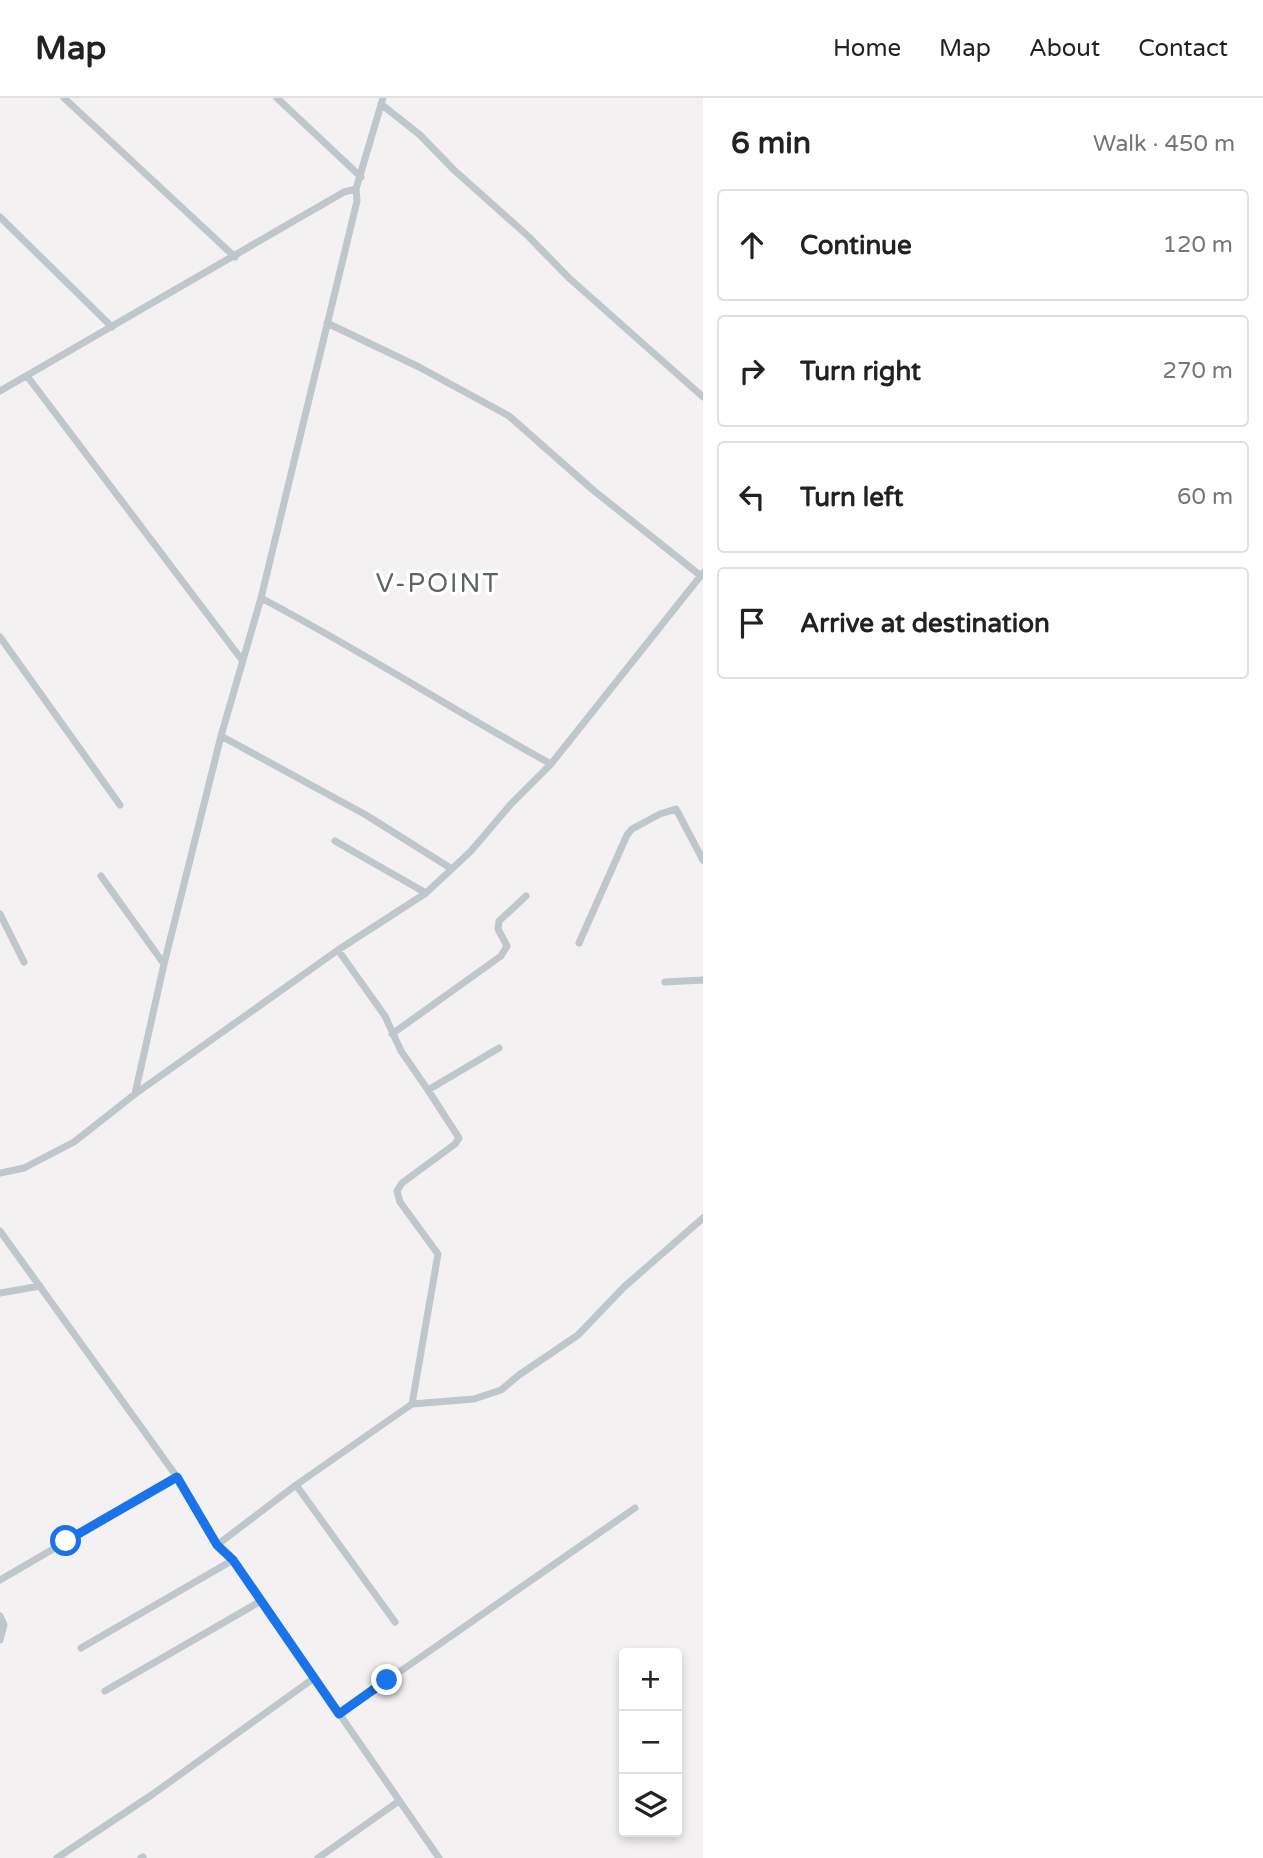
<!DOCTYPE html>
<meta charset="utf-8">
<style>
:root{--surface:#fff;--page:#f2f2f2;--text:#222;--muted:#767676;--line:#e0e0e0}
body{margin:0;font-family:"Varela Round",sans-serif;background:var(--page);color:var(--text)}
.controls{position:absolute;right:21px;bottom:21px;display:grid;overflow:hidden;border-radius:7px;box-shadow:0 4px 10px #0003}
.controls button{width:63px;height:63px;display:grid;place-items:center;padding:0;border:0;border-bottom:2px solid var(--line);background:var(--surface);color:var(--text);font:35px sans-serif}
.stop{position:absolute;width:21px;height:21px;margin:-16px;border:5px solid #1a73e8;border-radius:50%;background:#fff}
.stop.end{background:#1a73e8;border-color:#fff;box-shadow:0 2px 7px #0008}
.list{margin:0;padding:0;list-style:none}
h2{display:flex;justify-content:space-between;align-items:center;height:91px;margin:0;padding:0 28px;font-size:30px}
h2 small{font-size:23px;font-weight:400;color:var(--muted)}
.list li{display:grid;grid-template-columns:46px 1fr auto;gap:21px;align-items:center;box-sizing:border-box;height:112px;margin:0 14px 14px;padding:0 14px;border:2px solid var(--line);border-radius:7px}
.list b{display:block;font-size:26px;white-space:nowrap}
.list em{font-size:23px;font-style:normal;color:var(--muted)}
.icon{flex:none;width:38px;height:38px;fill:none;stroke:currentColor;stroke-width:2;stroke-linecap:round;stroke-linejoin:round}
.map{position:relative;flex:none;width:703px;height:1760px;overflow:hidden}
header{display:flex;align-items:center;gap:42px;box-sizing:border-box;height:98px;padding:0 35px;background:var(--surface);border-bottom:2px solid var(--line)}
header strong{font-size:33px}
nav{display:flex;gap:38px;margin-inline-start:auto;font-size:24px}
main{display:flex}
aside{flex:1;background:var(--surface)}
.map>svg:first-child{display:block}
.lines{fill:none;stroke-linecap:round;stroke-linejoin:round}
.minor{stroke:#bdc7cc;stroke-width:7}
.route{stroke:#1a73e8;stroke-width:9}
.labels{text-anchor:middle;stroke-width:7;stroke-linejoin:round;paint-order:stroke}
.quarter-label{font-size:26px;letter-spacing:2px;fill:#5d6265;stroke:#fff}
</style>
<header>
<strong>Map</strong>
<nav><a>Home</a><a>Map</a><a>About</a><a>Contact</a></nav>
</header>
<main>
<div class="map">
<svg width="703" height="1760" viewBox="0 0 703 1760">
<rect width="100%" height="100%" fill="#f3f1f1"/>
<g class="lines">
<!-- minor -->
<path class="minor" d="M64,0l171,159
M277,0l84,79
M381,6l39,31 34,35 74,66 41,42 134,119
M0,119l112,110
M327,225l92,44 90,49 84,74 108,86
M27,278l215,284
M0,293l344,-199 12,-3
M261,500c99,52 192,112 290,166
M0,539l120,168
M221,638l145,79 86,54
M335,743l91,52
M101,778l63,88
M0,816l24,48
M579,845l48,-108 5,-6 28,-15 16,-5 27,51
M338,852l47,66 16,35 27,39 71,-42
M665,884l38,-2
M392,936l109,-78 6,-10 -9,-17 1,-8 27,-25
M135,996l29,-130 57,-228 40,-138 96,-397 -1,-12 27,-91
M0,1075l24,-5 50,-26 61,-48 203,-144 88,-57 45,-42 40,-47 40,-40 152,-191
M0,1133l177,246 40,68 16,15 206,298
M0,1195l40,-7
M412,1306l26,-150 -38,-52 -3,-11 5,-8 53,-39 4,-6 -31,-48
M296,1387l99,137
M217,1447l79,-60 116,-81 62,-5 27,-9 18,-15 59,-40 46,-48 79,-69
M0,1482l177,-103
M0,1518l4,9 -4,15
M81,1550l152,-88
M105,1593l156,-90
M339,1616l296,-206
M57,1760l96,-64 161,-116
M141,1760l2,-1
M318,1760l81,-57"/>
</g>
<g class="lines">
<!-- route -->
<path class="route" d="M66,1443l111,-64 40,68 16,15 106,154 48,-34"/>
</g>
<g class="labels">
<!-- quarter labels -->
<g class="quarter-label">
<text x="438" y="494">V-POINT</text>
</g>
</g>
</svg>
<div class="controls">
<button>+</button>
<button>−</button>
<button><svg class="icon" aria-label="layers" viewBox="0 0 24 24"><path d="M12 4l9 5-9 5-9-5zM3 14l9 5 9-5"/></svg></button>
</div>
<div class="stop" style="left:66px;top:1443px"></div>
<div class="stop end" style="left:387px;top:1582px"></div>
</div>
<aside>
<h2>6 min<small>Walk · 450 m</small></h2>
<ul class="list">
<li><svg class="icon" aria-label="ahead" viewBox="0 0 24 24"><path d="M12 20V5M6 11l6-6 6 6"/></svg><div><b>Continue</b></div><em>120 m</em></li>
<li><svg class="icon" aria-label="right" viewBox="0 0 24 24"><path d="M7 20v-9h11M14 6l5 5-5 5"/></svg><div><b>Turn right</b></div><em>270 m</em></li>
<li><svg class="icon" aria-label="left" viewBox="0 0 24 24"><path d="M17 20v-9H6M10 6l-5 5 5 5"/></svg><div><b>Turn left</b></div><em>60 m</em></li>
<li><svg class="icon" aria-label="arrive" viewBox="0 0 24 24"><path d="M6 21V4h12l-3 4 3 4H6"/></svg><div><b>Arrive at destination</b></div></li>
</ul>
</aside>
</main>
